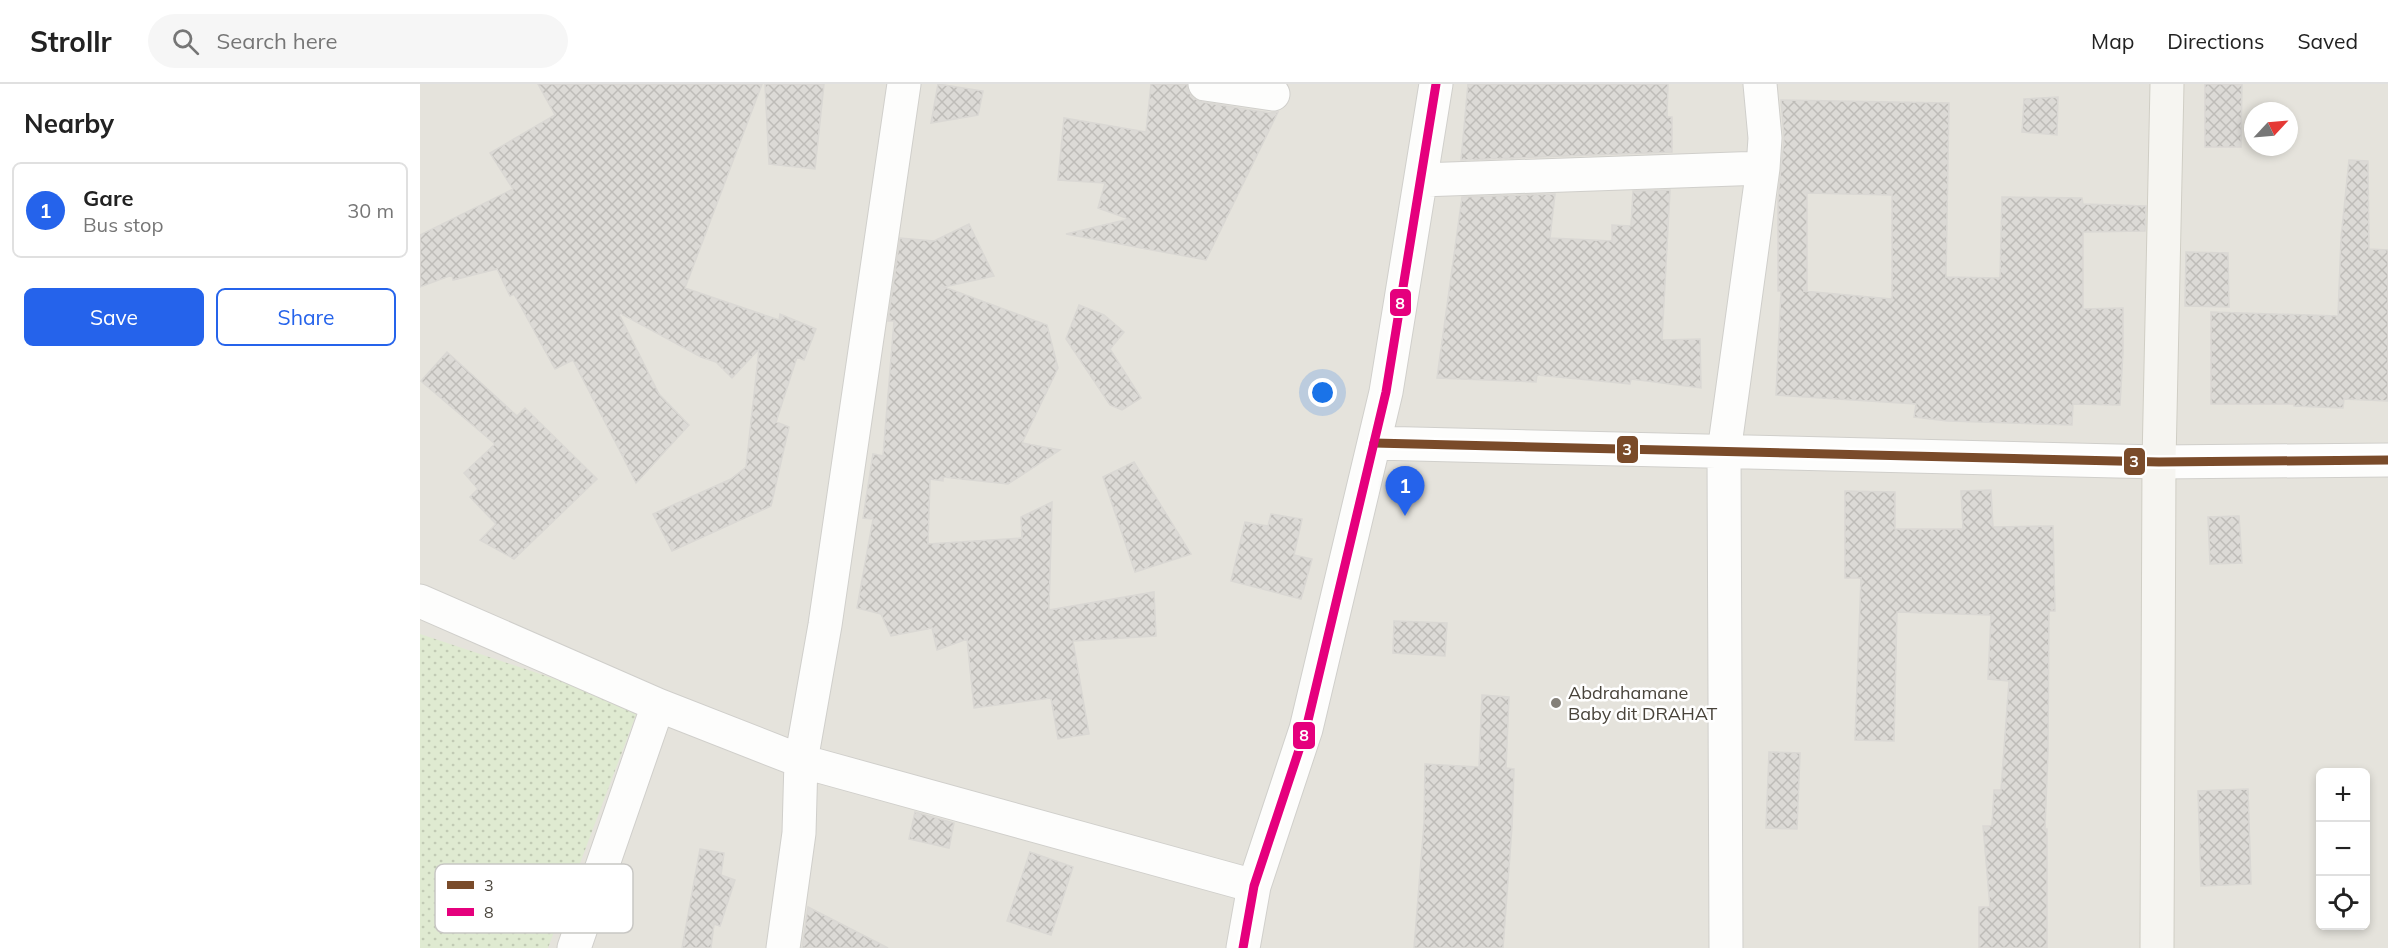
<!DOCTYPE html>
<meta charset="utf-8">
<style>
:root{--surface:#fff;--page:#f6f6f6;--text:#222;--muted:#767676;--line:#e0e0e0;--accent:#2563eb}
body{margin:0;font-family:Mulish,sans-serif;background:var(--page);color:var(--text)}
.controls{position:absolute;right:18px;bottom:18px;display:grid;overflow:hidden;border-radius:9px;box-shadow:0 3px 9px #0003}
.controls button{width:54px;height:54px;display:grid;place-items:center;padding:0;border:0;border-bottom:2px solid var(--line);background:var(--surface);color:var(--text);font:30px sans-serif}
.compass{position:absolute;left:1824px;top:18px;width:54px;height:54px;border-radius:50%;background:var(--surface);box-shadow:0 3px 9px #0003;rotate:64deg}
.you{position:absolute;left:903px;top:309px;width:21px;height:21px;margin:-15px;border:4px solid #fff;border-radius:50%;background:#1a73e8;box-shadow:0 0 0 9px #1a73e833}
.badge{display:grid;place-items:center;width:39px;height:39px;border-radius:50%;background:var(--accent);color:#fff;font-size:20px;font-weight:700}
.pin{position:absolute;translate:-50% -50px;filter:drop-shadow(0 2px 3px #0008)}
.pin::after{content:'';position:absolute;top:32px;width:21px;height:18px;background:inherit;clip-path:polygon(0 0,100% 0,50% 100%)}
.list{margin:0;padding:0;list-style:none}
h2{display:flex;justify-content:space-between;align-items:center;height:78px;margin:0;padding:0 24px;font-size:26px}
h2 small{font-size:20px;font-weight:400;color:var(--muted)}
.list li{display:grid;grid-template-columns:39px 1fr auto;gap:18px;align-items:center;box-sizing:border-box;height:96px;margin:0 12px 12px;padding:0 12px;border:2px solid var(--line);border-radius:9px}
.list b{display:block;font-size:22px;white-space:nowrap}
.list p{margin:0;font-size:20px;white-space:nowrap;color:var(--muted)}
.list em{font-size:20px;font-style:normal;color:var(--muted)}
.actions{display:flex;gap:12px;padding:18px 24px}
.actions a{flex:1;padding:14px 0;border:2px solid var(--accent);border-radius:9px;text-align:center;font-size:21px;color:var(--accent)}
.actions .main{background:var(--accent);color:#fff}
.icon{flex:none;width:33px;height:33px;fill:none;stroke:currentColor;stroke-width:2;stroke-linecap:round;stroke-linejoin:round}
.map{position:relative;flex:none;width:1968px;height:864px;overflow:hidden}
header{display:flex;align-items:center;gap:36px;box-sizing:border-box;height:84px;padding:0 30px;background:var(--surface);border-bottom:2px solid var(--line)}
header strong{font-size:28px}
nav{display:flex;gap:33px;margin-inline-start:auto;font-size:21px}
.search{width:420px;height:54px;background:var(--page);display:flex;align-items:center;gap:15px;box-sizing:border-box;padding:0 21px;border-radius:33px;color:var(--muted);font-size:22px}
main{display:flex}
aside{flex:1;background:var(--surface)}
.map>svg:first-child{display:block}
.residential{fill:#e5e3dc;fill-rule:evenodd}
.grass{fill:url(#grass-dots)}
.building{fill:url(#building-cross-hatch);stroke:#dad8d4;stroke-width:1.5;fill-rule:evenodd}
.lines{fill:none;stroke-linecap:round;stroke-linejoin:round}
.minor-casing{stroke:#d0cfcb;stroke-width:35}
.secondary-casing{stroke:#d0cec5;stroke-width:35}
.minor{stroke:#fdfdfc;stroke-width:33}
.secondary{stroke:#f6f5f1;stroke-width:33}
.bus-1-casing{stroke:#fff;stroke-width:14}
.bus-2-casing{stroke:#fff;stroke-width:14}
.bus-1{stroke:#7a4b2a;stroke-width:9}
.bus-2{stroke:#e5007d;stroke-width:9}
.poi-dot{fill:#848079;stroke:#fff;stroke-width:2}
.labels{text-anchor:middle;stroke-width:5;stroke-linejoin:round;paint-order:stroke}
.poi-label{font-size:18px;fill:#48433a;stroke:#fff;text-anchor:start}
.key{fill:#fff;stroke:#c8c7c4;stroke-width:1.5}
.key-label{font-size:16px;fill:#48433a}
.line-badge{stroke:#fff;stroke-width:2}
.badge-label{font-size:16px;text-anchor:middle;font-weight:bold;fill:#fff}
</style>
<header>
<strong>Strollr</strong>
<div class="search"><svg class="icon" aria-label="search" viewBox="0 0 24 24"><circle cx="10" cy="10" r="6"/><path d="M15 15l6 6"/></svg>Search here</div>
<nav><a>Map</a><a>Directions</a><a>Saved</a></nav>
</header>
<main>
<aside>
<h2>Nearby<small></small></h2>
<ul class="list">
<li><span class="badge">1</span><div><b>Gare</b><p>Bus stop</p></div><em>30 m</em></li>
</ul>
<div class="actions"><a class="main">Save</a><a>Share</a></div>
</aside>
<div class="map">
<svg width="1968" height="864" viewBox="0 0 1968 864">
<defs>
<pattern id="grass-dots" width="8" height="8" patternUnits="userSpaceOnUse" patternTransform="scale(1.5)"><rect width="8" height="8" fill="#dfead1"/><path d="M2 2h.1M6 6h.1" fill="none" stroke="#c1cab4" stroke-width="1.8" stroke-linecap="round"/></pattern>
<pattern id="building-cross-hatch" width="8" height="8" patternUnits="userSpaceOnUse" patternTransform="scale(1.5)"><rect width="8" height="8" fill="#dcdad6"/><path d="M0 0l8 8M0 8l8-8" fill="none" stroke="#bebcb8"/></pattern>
</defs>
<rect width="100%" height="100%" fill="#f2f1ee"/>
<!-- residential -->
<path class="residential" d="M0,0h1968v864h-1968zM1833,27h36v36h-36zM1900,688h46v154h-46z"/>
<!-- grass -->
<path class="grass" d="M0,550l219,73 -91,241h-128z"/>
<!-- building -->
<path class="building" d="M118,0h224l-77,204 94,32 1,-6 36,15 -12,31 -7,-3 -21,65 13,5 -18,79 -99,45 -19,-37 78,-35 15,-12 13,-118 -27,29 -16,-16 -15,-5 -83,-45 41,82 30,31 -53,58 -13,-26 2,-5 -3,3 -49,-95 -18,9 -41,-75 -4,2 -13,-27 -44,11 -1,-5 -32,12v-52l93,-46 -23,-36 65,-38z
M345,0h59l-9,85 -46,-5z
M518,0l45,7 -5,24 -47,8z
M731,0h36l1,7 5,7 9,4 68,11 8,-1 -72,148 -140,-26 63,-15 -31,-11 7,-25 -47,-3 6,-62 82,14z
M1048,0h200l-1,33h5v35l-211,8z
M1785,0h37l-1,63h-36z
M1638,13l-1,38 -35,-3 2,-33z
M1361,16l168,3 -3,174 54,1 2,-81 80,1 1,6 63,2 -1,25 -62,1v77l40,-1v44l-3,53 -47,-1 -1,21 -124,-4 -34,-4 2,-13 -140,-9 5,-104h-3v-93l6,-59zM1387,109l85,2v104l-89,-8h4z
M1929,76l19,1 1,88 19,1v151l-44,-2 -1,9 -49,-2v-2h-83v-92l127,4 3,-78z
M1250,106l-8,150 38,-1 1,49 -70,-9 -1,5 -93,-9 -1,7 -99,-4 25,-181 93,-3 -5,44 62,3v-16l19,1 2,-35z
M549,140l25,52 -50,11 103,38 11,43 -36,75 38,7 -52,34 -65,-7v4l-13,-2 -2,65 94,-6 -1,-21 31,-15 -3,108 105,-18 2,44 -83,5 16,93 -31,5 -7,-41 -77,10 -7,-69 -30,11 -5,-22 -41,8 -10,-22 -24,-6 16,-89 -10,-1 10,-64 10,2 11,-135h-6l12,-83 34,3z
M1766,168l42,1 1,54 -44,-1z
M659,221l25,10 20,17 -14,17 31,49 -19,12 -12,-5 -44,-66z
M27,268l70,64 8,-8 72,71 -83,80 -34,-19 16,-16 -26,-27 8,-8 -14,-16 31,-29 -74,-63z
M714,378l57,92 -56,18 -32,-95z
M1571,406l2,37 60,-1 2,85h-6l-1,141 -3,77h2v119h-68v-41h11l-7,-81h9l2,-36h7l8,-109 -21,-2 3,-64 -94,-3 -3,129 -39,-1 6,-162h-16v-87l50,1v37h68l-2,-38z
M851,430l31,5 -8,36 18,4 -11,40 -70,-18 14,-59 23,4z
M1819,432l3,47 -32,1 -2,-47z
M974,537l53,2 -2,33 -52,-3z
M1062,611l27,2 -3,71 8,1 -2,58 -9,121h-89l10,-125 1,-59 54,3z
M1349,668l31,1 -3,76 -31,-1z
M1828,705l3,95 -50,2 -3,-95z
M495,728l39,11 -5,25 -40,-9z
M280,765l24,4 -3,22 14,5 -15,46 -6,-2 -3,24h-29z
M610,768l43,15 -22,68 -44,-14z
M388,823l80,41h-86z"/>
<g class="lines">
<defs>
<path id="minor" d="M785,0l68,10
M1001,96l342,-12
M954,359l785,19 229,-2
M0,517l238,104 143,56 453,125
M154,864l84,-243
M363,864l16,-115 2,-72 24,-136 79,-541
M823,864l11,-62 52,-157 80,-337 50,-308
M1306,864l-2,-496 39,-284 2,-30 -5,-54"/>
<path id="secondary" d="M1737,864l2,-486 8,-378"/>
</defs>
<!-- minor casing -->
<use href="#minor" class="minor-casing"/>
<!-- secondary casing -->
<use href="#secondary" class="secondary-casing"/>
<!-- minor -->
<use href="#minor" class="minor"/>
<!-- secondary -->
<use href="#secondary" class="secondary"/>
<defs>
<path id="bus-1" d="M954,359l785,19 229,-2"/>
<path id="bus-2" d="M823,864l11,-62 52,-157 80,-337 50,-308"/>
</defs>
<!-- bus-1 casing -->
<use href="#bus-1" class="bus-1-casing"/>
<!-- bus-2 casing -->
<use href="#bus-2" class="bus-2-casing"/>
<!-- bus-1 -->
<use href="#bus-1" class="bus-1"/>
<!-- bus-2 -->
<use href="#bus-2" class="bus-2"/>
</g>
<!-- markers -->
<circle class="poi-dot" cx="1136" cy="619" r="6"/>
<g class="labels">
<!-- poi labels -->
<g class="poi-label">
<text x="1148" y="615">Abdrahamane<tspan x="1148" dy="21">Baby dit DRAHAT</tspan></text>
</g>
</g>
<!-- legend -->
<rect x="15" y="780" width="198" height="69" rx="9" class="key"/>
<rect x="27" y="797" width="27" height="8" fill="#7a4b2a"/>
<rect x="27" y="824" width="27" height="8" fill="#e5007d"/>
<g class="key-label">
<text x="64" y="807">3</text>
<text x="64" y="834">8</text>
</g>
<g class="line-badge">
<rect x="969" y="204" width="23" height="29" rx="6" fill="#e5007d"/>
<rect x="1196" y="351" width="23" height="29" rx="6" fill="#7a4b2a"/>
<rect x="1703" y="363" width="23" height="29" rx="6" fill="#7a4b2a"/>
<rect x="872" y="637" width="24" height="29" rx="6" fill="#e5007d"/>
</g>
<g class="badge-label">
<text x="980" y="225">8</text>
<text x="1207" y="371">3</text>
<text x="1714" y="383">3</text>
<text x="884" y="657">8</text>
</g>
</svg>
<div class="controls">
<button>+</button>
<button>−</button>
<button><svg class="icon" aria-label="locate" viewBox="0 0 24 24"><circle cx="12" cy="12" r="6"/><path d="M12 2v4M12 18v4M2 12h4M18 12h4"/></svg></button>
</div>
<svg class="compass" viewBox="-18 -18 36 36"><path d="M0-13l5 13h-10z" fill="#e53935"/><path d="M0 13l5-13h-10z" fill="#767676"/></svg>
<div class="you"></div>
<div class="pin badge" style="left:985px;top:432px">1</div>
</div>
</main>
